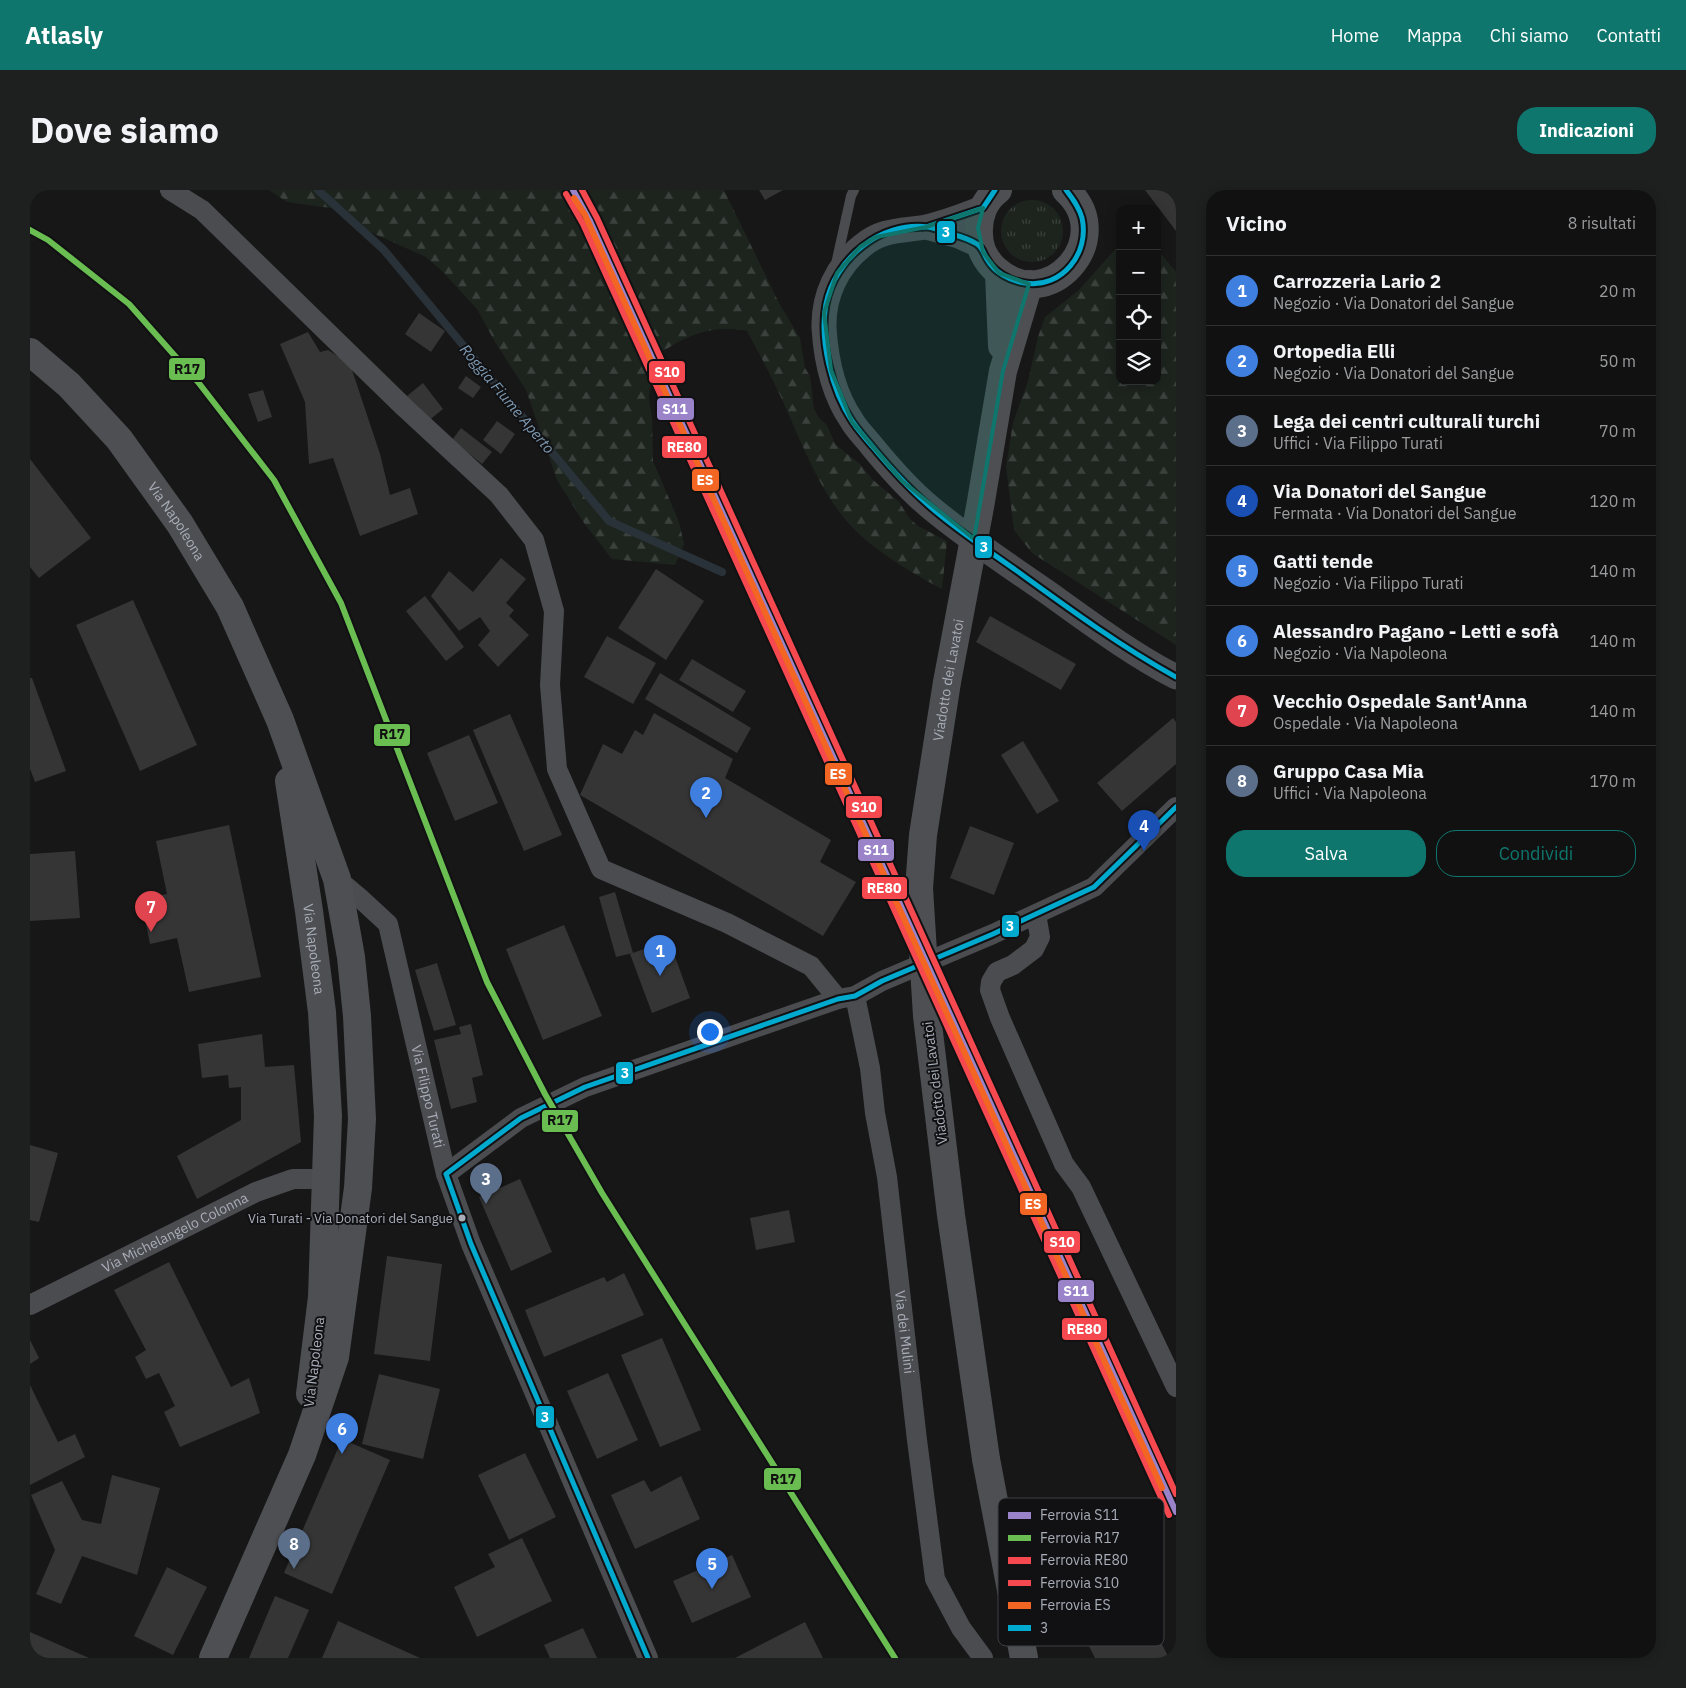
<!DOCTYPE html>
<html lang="it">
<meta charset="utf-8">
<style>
:root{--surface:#111;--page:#1e1f1f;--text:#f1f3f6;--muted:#9c9d9f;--line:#303131;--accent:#0f766e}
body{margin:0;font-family:"IBM Plex Sans",sans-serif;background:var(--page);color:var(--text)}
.controls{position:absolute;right:15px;top:15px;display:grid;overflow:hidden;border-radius:10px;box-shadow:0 2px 12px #0003}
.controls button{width:45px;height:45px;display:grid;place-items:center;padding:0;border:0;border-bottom:1px solid var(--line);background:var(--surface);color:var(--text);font:25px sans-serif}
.you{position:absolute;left:679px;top:841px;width:18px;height:18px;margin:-12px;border:4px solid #fff;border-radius:50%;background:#1a73e8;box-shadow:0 0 0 8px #1a73e833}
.badge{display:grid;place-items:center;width:32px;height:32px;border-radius:50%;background:var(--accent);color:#fff;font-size:16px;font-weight:700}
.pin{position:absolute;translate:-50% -41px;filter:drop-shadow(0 1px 2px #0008)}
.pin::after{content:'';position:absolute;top:26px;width:18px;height:15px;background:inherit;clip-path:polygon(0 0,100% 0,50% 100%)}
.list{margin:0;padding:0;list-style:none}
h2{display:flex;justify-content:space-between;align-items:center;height:65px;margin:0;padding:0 20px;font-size:21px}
h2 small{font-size:16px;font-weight:400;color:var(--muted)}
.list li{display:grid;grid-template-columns:32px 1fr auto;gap:15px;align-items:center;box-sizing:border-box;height:70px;padding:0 20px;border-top:1px solid var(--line)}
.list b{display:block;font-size:19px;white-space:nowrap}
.list p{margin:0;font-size:16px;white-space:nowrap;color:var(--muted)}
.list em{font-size:16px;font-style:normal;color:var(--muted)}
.actions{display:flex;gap:10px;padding:15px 20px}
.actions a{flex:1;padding:11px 0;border:1px solid var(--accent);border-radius:20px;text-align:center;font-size:18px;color:var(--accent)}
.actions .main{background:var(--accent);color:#fff}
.icon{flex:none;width:28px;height:28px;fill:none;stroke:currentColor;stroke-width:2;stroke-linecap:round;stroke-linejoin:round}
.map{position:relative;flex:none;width:1146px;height:1468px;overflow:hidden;border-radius:20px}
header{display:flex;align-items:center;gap:30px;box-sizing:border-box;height:70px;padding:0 25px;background:var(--accent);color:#fff}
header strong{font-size:24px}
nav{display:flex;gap:28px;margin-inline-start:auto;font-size:18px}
.intro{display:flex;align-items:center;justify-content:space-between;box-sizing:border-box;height:120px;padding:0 30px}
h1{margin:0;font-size:35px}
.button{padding:12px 22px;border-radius:20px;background:var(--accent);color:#fff;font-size:18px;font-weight:700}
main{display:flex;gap:30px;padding:0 30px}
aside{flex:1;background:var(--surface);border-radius:20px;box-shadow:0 2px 12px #0003}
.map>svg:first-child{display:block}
.grass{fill:url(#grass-tufts)}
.forest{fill:url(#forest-firs)}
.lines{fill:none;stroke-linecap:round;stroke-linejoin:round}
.stream{stroke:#2a3239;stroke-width:8}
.building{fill:#353536}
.service{stroke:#4b4c50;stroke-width:10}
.minor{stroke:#4b4c50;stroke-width:20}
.tertiary{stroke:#4b4c50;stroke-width:25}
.primary{stroke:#4d4f52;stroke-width:28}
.bus-1-casing{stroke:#111113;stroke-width:9}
.bus-1{stroke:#00a9ce;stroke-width:5}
.rail-1-casing{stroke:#111113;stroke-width:10}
.rail-2-casing{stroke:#111113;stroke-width:10}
.rail-3-casing{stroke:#111113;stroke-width:10}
.rail-4-casing{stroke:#111113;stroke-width:10}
.rail-5-casing{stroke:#111113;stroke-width:10}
.rail-1{stroke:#9a83c9;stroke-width:6}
.rail-2{stroke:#69bd51;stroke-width:6}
.rail-3{stroke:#f5494f;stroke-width:6}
.rail-4{stroke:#f5494f;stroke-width:6}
.rail-5{stroke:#f26522;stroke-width:6}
.marked{fill:#0f766e;fill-opacity:0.2;stroke:#0f766e;stroke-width:4;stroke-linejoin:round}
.bus-dot{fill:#a8adb8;stroke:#111113;stroke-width:2}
.labels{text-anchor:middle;stroke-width:4;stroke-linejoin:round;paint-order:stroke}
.bus-label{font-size:13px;fill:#a8adb8;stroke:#111113;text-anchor:end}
.street-label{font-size:14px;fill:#a8adb8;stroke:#111113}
.water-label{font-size:15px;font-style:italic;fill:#7f9bb3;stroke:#111113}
.key{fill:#111113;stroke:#3e4045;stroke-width:1}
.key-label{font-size:14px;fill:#a8adb8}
.line-badge{stroke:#111113;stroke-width:2}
.badge-label{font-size:14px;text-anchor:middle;font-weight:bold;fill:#fff}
.pale-badge-label{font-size:14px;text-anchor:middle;font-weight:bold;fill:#111}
</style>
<header>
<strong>Atlasly</strong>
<nav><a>Home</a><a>Mappa</a><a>Chi siamo</a><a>Contatti</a></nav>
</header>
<div class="intro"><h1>Dove siamo</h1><a class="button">Indicazioni</a></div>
<main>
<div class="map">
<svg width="1146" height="1468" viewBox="0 0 1146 1468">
<defs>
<pattern id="grass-tufts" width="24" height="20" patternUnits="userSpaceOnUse" patternTransform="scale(1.25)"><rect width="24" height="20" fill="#1d241e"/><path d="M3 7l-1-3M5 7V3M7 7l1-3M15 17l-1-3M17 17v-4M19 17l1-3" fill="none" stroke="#3b413d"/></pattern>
<pattern id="forest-firs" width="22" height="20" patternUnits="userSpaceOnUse" patternTransform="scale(1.25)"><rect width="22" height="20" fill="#1d241e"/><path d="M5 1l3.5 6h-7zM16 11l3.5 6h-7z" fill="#3b413d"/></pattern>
</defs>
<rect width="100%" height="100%" fill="#171717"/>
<!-- grass -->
<path class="grass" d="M971 41a31 31 0 1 1 62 0a31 31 0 1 1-62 0Z"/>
<!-- forest -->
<path class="forest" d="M239,0h455l55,113 21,35 5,30 5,8 4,33 5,9 8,7 8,19 25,20 13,16 26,22 11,17 8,7 29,15 -5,48c-28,-15 -59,-33 -83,-55 -41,-39 -58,-96 -82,-145 -9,-20 -20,-39 -30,-58 -40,-7 -62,6 -95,27l-3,41 3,20 1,42 26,61 5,22 -9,21 -63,-6 -28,-36 -27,-43 -31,-90 -31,-48 -18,-33 -35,-38 -16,-14 -67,-30 -21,-18 -51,-7z
M1090,54v137h37v-132l19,23v373l-144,-92 -18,-23 -8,-63 7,-44 15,-42 10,-44 7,-20 33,-26z"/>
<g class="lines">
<!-- stream -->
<path class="stream" d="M288,0l66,60 225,271 113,51"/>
</g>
<!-- building -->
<path class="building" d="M729,0h24l-18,10z
M1115,0h31v41z
M389,123l26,18 -14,21 -26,-18z
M278,142l12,20 8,-2 22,14 30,90 10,41 20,-7 8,26 -58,22 -27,-78 -24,6 -4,-62 -25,-58z
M436,186l15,11 -8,11 -15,-10z
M393,193l20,26 -16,13 -20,-26z
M233,200l9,27 -14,5 -10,-28z
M467,231l18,13 -14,20 -18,-14z
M431,238l31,24 -10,12 -30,-24z
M0,269l61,79 -52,40 -9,-11z
M471,368l25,21 -20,24 8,7 -5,6 20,19 -31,32 -20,-22 12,-14 -10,-14 -21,14 -28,-35 18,-25 24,21z
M626,379l48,32 -38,59 -48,-32z
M395,406l39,51 -18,14 -40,-50z
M103,410l64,145 -57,26 -64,-146z
M960,426l86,48 -15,26 -85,-48z
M577,446l49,27 -23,41 -49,-27z
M662,469l54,32 -13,21 -54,-32z
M630,483l91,55 -14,25 -92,-54z
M0,488h2l34,93 -31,11 -5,-13z
M624,523l79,46 -8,19 106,62 -11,22 36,20 -33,54 -243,-141 23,-51 19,10 13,-24 8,5z
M480,524l52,121 -38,16 -51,-121z
M1143,528l3,4v42l-54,47 -25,-28z
M439,545l29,68 -43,18 -28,-68z
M993,551l36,60 -22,13 -36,-59z
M199,635l32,152 -72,15 -12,-54 -27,6 -9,-45 26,-5 -11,-53z
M940,636l44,17 -20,52 -44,-17z
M45,661l5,67 -50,3v-67z
M585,702l18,61 -17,4 -17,-60z
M534,735l38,91 -59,24 -37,-91z
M639,750l21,58 -38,15 -22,-59z
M407,773l19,62 -22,6 -19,-61z
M441,834l12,51 -11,3 5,24 -26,7 -17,-69 27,-6 -2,-7z
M232,844l3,33 29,-2 7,77 -104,57 -20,-43 64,-36v-33l-12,1 -1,-13 -26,3 -4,-34z
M0,955l28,8 -19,69 -9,-2z
M490,989l32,73 -41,19 -32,-74z
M759,1020l6,32 -39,8 -6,-32z
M357,1066l55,8 -12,97 -56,-7z
M139,1072l62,125 18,-9 11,35 -80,34 -16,-35 11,-6 -16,-33 -13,6 -11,-22 11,-7 -32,-60z
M594,1083l20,42 -100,42 -19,-47 79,-33 3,5z
M632,1148l39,92 -41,17 -39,-92z
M0,1150l9,18 -9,6z
M578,1183l30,67 -41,19 -30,-68z
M349,1184l61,15 -17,70 -61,-15z
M0,1195l28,57 17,-8 10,23 -55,28z
M312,1249l48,21 -58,134 -48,-21z
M495,1263l31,64 -47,23 -31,-65z
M82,1285l48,13 -23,87 -55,-19 -21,48 -25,-10 19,-44 -24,-55 31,-14 20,39 19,4z
M651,1286l19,43 -65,30 -24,-54 33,-15 7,12z
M492,1348l30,63 -75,36 -23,-50 41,-20 -7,-13z
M1082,1358l57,110h-74l-40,-80z
M702,1365l19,42 -59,26 -19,-42z
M137,1377l40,20 -34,68 -39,-19z
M245,1406l34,14 -21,48h-39z
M308,1431l82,37h-98z
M775,1432l18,36h-88z
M553,1438l14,30h-47l-6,-13z
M0,1442l59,26h-59z"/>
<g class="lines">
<!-- service -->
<path class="service" d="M806,74l15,-68 3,-6"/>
<!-- minor -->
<g class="minor">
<path d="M140,0l32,20 203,198 94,87 35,45 20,71 -4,74 7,84 44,100 126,54 84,43 27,33"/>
<path id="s1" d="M307,689l25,21 26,24 58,250 25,70 177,414"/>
<path d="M1006,724l4,23 -6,12 -21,16 -16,7 -6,10 -1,8 10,28 64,146 17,23 95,200"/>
<path id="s2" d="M825,806l15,72 5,45 12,64 30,263 18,139 26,49 22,30"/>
<path d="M416,984l75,-56 64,-31 253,-88 17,-3 27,-15 111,-47 101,-47 82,-80"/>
<path id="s3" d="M0,1115l226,-113 37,-13h33"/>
</g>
<!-- tertiary -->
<path class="tertiary" d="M953,18c-18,7 -38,15 -57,19 -24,4 -44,2 -64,19 -25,20 -39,50 -38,82 2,32 10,67 28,93 5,9 13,16 19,24 18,22 38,45 60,63 36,30 77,57 116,84 42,30 83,61 129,85
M896,37l33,9 22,10"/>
<!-- primary -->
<g class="primary">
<path d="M968,0c-14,10 -20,27 -19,44 0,14 7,27 17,36 52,47 123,-32 70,-80"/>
<path d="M969,83l3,73"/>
<path id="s4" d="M0,162l39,33 50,54 61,85 50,83 50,113 57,159 14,78 6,59 5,103 -4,69 -23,169 -33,98 -89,203"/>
<path id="s5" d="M259,591l20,130 13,101 6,104 -6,181 -12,97"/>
<path id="s6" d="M994,1468l-38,-199 -35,-244 -24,-199 -8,-128 4,-53 24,-153 33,-175 23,-136 26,-87"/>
</g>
<defs>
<path id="bus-1" d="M1036,0c7,9 13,17 16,28 8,35 -20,71 -57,65 -15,-2 -31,-11 -38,-24 -4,-6 -4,-11 -10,-15 -8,-5 -18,-8 -26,-10 -8,-2 -15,-6 -23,-7 -48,-6 -93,32 -102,77 -7,36 6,87 26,117 6,9 13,17 20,25 19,23 39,45 62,64 26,22 55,41 83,61 51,37 103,75 159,106
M876,38l20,-1 57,-19 12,-18
M416,984l75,-56 64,-31 253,-88 17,-3 27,-15 111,-47 101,-47 82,-80
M416,984l25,70 177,414"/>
</defs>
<!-- bus-1 casing -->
<use href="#bus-1" class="bus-1-casing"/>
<!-- bus-1 -->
<use href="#bus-1" class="bus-1"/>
<defs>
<path id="rail-1" d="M543,0l17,31 586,1291"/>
<path id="rail-2" d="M0,40l18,10 81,64 69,78 76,98 67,123 146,379 58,112 57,99 293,465"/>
<path id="rail-3" d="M536,4l17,30 586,1291"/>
<path id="rail-4" d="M552,0l15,28 579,1276"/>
<path id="rail-5" d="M544,8l11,17 577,1273"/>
</defs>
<!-- rail-1 casing -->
<use href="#rail-1" class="rail-1-casing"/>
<!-- rail-2 casing -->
<use href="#rail-2" class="rail-2-casing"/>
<!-- rail-3 casing -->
<use href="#rail-3" class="rail-3-casing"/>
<!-- rail-4 casing -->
<use href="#rail-4" class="rail-4-casing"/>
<!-- rail-5 casing -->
<use href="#rail-5" class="rail-5-casing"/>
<!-- rail-1 -->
<use href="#rail-1" class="rail-1"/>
<!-- rail-2 -->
<use href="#rail-2" class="rail-2"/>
<!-- rail-3 -->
<use href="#rail-3" class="rail-3"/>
<!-- rail-4 -->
<use href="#rail-4" class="rail-4"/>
<!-- rail-5 -->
<use href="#rail-5" class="rail-5"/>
</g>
<!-- marked area -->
<path class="marked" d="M953,18l-5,20 5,24 16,21 30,11 -26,87 -29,168 -72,-58 -50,-59 -21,-52 -7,-57 13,-40 23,-26 16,-10 50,-10z"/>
<!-- markers -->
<circle class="bus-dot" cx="432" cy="1028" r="4.5"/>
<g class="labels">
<!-- bus labels -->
<g class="bus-label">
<text x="423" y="1033">Via Turati - Via Donatori del Sangue</text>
</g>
<!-- street labels -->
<g class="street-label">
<text dy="5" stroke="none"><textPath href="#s4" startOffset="225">Via Napoleona</textPath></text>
<text dy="5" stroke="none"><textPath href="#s6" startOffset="988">Viadotto dei Lavatoi</textPath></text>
<text dy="5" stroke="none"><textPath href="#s5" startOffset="170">Via Napoleona</textPath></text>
<text transform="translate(905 893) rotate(-97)" y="5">Viadotto dei Lavatoi</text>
<text dy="5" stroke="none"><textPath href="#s1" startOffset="245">Via Filippo Turati</textPath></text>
<text dy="5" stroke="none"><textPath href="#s3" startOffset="162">Via Michelangelo Colonna</textPath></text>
<text dy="5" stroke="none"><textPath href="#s2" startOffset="340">Via dei Mulini</textPath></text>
<text transform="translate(284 1172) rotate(-83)" y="5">Via Napoleona</text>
</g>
<!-- water labels -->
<g class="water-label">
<text transform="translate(477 209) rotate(50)" y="5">Roggia Fiume Aperto</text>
</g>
</g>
<!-- legend -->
<rect x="968" y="1308" width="166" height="148" rx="8" class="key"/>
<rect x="978" y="1322" width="23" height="7" fill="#9a83c9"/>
<rect x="978" y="1345" width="23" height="6" fill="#69bd51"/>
<rect x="978" y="1367" width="23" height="7" fill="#f5494f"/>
<rect x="978" y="1390" width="23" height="6" fill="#f5494f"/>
<rect x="978" y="1412" width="23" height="7" fill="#f26522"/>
<rect x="978" y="1435" width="23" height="6" fill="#00a9ce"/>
<g class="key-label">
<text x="1010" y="1330">Ferrovia S11</text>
<text x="1010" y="1353">Ferrovia R17</text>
<text x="1010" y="1375">Ferrovia RE80</text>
<text x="1010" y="1398">Ferrovia S10</text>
<text x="1010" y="1420">Ferrovia ES</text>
<text x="1010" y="1443">3</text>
</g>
<g class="line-badge">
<rect x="906" y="30" width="20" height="24" rx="5" fill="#00a9ce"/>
<rect x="138" y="167" width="38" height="24" rx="5" fill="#69bd51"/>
<rect x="618" y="170" width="38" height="24" rx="5" fill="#f5494f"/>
<rect x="626" y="207" width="39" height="24" rx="5" fill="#9a83c9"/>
<rect x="631" y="245" width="47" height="24" rx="5" fill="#f5494f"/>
<rect x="661" y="278" width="29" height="24" rx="5" fill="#f26522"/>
<rect x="944" y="345" width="19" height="24" rx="5" fill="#00a9ce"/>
<rect x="343" y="533" width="38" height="24" rx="5" fill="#69bd51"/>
<rect x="794" y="572" width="29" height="24" rx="5" fill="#f26522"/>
<rect x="815" y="605" width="38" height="24" rx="5" fill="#f5494f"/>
<rect x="827" y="648" width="38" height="24" rx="5" fill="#9a83c9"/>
<rect x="831" y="686" width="47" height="24" rx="5" fill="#f5494f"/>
<rect x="971" y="724" width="19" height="24" rx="5" fill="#00a9ce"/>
<rect x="585" y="871" width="19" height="24" rx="5" fill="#00a9ce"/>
<rect x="511" y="919" width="38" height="24" rx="5" fill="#69bd51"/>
<rect x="989" y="1002" width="29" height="24" rx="5" fill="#f26522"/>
<rect x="1013" y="1040" width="38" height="24" rx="5" fill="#f5494f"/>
<rect x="1027" y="1089" width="38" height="24" rx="5" fill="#9a83c9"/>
<rect x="1031" y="1127" width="47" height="24" rx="5" fill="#f5494f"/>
<rect x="505" y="1215" width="20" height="24" rx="5" fill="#00a9ce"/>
<rect x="733" y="1277" width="39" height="24" rx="5" fill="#69bd51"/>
</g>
<g class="badge-label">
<text x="916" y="47">3</text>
<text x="637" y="187">S10</text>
<text x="645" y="224">S11</text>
<text x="654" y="262">RE80</text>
<text x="675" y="295">ES</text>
<text x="954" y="362">3</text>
<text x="808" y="589">ES</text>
<text x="834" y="622">S10</text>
<text x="846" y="665">S11</text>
<text x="854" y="703">RE80</text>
<text x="980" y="741">3</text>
<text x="595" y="888">3</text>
<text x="1003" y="1019">ES</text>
<text x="1032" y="1057">S10</text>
<text x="1046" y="1106">S11</text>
<text x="1054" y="1144">RE80</text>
<text x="515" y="1232">3</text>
</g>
<g class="pale-badge-label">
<text x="157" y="184">R17</text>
<text x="362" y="549">R17</text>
<text x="530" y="935">R17</text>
<text x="753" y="1294">R17</text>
</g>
</svg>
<div class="controls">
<button>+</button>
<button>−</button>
<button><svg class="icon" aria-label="locate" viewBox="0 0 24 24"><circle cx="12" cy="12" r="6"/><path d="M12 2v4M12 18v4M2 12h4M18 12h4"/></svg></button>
<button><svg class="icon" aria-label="layers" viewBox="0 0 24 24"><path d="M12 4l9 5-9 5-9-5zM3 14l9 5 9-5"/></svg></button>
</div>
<div class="you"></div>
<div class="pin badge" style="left:630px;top:786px;background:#3f7fe0">1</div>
<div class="pin badge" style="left:676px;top:628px;background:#3f7fe0">2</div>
<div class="pin badge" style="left:456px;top:1014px;background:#5c6f8a">3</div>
<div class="pin badge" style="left:1114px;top:661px;background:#1a4fb4">4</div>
<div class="pin badge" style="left:682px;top:1399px;background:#3f7fe0">5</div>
<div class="pin badge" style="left:312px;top:1264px;background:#3f7fe0">6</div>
<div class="pin badge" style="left:121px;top:742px;background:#e0444e">7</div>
<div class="pin badge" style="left:264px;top:1379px;background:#5c6f8a">8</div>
</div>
<aside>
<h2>Vicino<small>8 risultati</small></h2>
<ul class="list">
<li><span class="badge" style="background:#3f7fe0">1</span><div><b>Carrozzeria Lario 2</b><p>Negozio · Via Donatori del Sangue</p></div><em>20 m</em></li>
<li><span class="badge" style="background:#3f7fe0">2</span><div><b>Ortopedia Elli</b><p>Negozio · Via Donatori del Sangue</p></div><em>50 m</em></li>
<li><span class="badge" style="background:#5c6f8a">3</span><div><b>Lega dei centri culturali turchi</b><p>Uffici · Via Filippo Turati</p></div><em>70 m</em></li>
<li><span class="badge" style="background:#1a4fb4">4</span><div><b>Via Donatori del Sangue</b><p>Fermata · Via Donatori del Sangue</p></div><em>120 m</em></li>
<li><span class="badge" style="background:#3f7fe0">5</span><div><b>Gatti tende</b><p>Negozio · Via Filippo Turati</p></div><em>140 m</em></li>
<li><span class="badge" style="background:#3f7fe0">6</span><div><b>Alessandro Pagano - Letti e sofà</b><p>Negozio · Via Napoleona</p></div><em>140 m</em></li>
<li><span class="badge" style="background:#e0444e">7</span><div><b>Vecchio Ospedale Sant'Anna</b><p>Ospedale · Via Napoleona</p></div><em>140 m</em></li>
<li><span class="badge" style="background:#5c6f8a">8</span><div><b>Gruppo Casa Mia</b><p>Uffici · Via Napoleona</p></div><em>170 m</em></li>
</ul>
<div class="actions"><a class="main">Salva</a><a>Condividi</a></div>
</aside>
</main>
